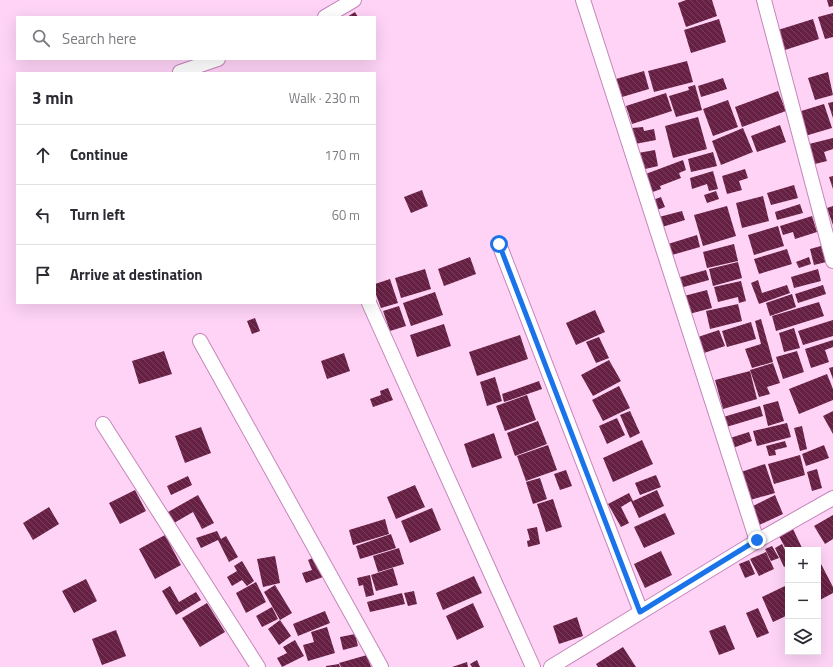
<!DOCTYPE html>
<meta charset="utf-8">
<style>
:root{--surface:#fff;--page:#f7f7f7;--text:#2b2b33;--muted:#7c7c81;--line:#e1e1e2}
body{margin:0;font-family:"Titillium Web",sans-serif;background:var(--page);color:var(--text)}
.controls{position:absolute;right:12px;bottom:12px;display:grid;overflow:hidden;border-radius:0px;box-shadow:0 4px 16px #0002}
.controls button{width:36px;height:36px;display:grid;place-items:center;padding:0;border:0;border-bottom:1px solid var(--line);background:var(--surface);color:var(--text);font:20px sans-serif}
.stop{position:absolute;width:12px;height:12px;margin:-9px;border:3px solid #1a73e8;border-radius:50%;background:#fff}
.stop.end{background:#1a73e8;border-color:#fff;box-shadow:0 1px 4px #0008}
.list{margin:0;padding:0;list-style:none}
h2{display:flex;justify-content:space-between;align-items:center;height:52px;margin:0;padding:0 16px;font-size:17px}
h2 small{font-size:13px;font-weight:400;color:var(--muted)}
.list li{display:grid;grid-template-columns:26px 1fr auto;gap:12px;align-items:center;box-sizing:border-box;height:60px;padding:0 16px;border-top:1px solid var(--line)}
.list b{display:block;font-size:15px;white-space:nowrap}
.list em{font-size:13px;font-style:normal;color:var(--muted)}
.icon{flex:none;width:22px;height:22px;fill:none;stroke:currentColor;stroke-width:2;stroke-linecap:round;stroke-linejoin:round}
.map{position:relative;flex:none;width:833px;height:667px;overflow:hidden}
.search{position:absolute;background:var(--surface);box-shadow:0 4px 16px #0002;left:16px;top:16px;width:360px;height:44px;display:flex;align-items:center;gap:10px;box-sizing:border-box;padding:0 14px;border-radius:0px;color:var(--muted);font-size:15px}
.panel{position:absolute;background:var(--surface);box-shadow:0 4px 16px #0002;left:16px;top:72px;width:360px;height:232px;border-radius:0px}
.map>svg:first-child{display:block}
.building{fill:url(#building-back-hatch)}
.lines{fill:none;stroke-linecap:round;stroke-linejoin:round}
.street-casing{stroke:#c685bb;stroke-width:16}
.street{stroke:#fff;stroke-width:14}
.route{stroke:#1a73e8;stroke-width:5}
</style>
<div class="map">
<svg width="833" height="667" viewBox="0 0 833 667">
<defs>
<pattern id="building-back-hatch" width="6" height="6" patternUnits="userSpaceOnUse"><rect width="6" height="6" fill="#662043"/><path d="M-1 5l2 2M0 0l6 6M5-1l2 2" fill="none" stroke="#793f5d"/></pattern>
</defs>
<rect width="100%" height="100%" fill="#fed3f6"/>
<!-- building -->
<path class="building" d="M686,0h26l5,16 -31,11 -8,-24z
M827,0h6v6l-4,1z
M355,12l3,5h-11z
M833,13v24l-8,2 -7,-22z
M719,19l7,23 -35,11 -7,-23z
M813,19l6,20 -34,11 -7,-20z
M687,61l6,21 -39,10 -6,-21z
M644,71l5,18 -27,8 -6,-18z
M828,72l5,23 -18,5 -7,-22z
M723,78l4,11 -26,8 -3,-11z
M695,85l7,25 -26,7 -7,-21 20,-6 -1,-3z
M778,91l8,20 -44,16 -7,-20z
M666,93l6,18 -40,13 -6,-18z
M728,100l10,27 -25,9 -10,-27z
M833,102v16l-5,-15z
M824,104l8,24 -27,8 -7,-24z
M698,117l9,32 -34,9 -8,-32z
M780,125l6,17 -29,10 -6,-16z
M643,127l1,4 10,-2 2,11 -21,4 -3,-16z
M743,128l10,24 -32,13 -9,-24z
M833,138v11l-9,3 3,9 -12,3 -6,-20z
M655,150l3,16 -17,4 -3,-17z
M713,152l4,14 -26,6 -3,-13z
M683,160l3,10 -7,3 2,5 -21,8 1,3 -11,4 -7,-18z
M745,169l3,9 -9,3 3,9 -15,4 -5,-18z
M713,171l5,18 -9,2 -2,-7 -15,5 -2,-11z
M833,176v13l-4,-12z
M794,185l4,13 -27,7 -4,-12z
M422,190l6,16 -17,7 -7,-16z
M716,191l3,8 -12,4 -3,-8z
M763,196l6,25 -27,7 -6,-25z
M661,197l4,10 -8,3 -4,-10z
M800,204l3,9 -26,7 -2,-8z
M727,206l9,30 -33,10 -9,-31z
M833,206v19l-6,-17z
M682,211l3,9 -23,7 -3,-10z
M812,216l5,16 -22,7 -2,-7 -10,3 -3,-9z
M778,226l6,20 -30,9 -6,-20z
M697,235l3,12 -28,8 -4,-11z
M734,244l4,17 -31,7 -4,-16z
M821,246l5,16 -12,3 -4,-16z
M787,249l5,15 -33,10 -5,-15z
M470,257l6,17 -32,12 -6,-17z
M809,257l2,7 -12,4 -3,-6z
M738,262l4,16 -29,8 -4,-17z
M425,269l6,20 -30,9 -6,-20z
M818,269l3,12 -27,7 -3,-11z
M706,270l3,10 -29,8 -3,-10z
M390,279l8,24 -17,5 -6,-16v-8z
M758,280l4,13 25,-8 3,8 -31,11 -8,-21z
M741,281l5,20 -7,2 -1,-6 -20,5 -4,-15z
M823,285l3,9 -28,9 -3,-9z
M707,290l5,18 -23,6 -5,-18z
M435,292l8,23 -32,11 -8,-23z
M792,294l4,13 -26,9 -4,-13z
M819,302l5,14 -48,15 -4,-15z
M738,304l4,17 -32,8 -4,-18z
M399,306l7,20 -16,5 -7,-20z
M595,310l10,22 -29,13 -10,-22z
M255,318l5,13 -8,3 -5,-13z
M761,319l12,43 -21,6 -7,-19 16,-5 -6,-23z
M833,320v16l-30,9 -5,-14z
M751,322l5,17 -29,8 -5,-16z
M444,324l7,22 -34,11 -7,-22z
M794,328l6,20 -16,4 -5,-19z
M719,330l6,16 -24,8 -6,-16z
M520,335l8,24 -51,17 -8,-24z
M599,337l10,21 -13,5 -10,-21z
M833,340v7l-8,3 4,12 -18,6 -6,-19z
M164,351l8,23 -33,10 -7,-23z
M797,351l7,21 -21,7 -7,-22z
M344,353l6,18 -23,8 -6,-18z
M609,360l12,21 -28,15 -12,-21z
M773,363l7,20 -13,4 3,7 -11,3 -9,-27z
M833,367v12l-4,-11z
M750,371l7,28 -34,10 -8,-29z
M827,374l6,15v11l-34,14 -10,-25z
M495,377l7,24 -15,5 -7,-24z
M539,381l3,8 -38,13 -2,-8z
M619,386l11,22 -27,13 -11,-21z
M388,388l5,12 -20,7 -3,-8 11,-4 -1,-4z
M527,395l9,25 -31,11 -9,-25z
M778,401l6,20 -16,5 -5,-21z
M760,406l3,10 -40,12 -3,-10z
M630,411l10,22 -10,5 -10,-23z
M833,411v23l-10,-18z
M617,418l8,17 -18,9 -8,-18z
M538,421l9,23 -32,12 -8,-23z
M787,423l4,14 -34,9 -4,-15z
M802,426l5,23 -7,2 -6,-23z
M201,427l10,26 -26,10 -10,-27z
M749,432l3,9 -22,8 -3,-10z
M494,433l8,25 -30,10 -8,-24z
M642,440l11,24 -40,18 -10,-24z
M785,441l2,6 -12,3 1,5 -7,1 -3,-10z
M548,445l9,25 -31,11 -9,-25z
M824,445l5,13 -23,8 -4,-12z
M800,455l5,20 -31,9 -6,-20z
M765,464l10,29 -25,7 -9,-28z
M817,469l5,19 -10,3 -5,-19z
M566,470l6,16 -12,4 -6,-16z
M656,475l5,12 -21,8 -5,-12z
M188,476l4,9 -21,10 -4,-9z
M540,478l7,21 -14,5 -7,-22z
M415,485l10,22 -29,12 -9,-22z
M135,490l11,21 -26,13 -11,-21z
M657,490l7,16 -25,12 -8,-17 -10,6 8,16 -8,4 -13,-23 21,-11 4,8z
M198,495l16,28 -12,6 -9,-17 -19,11 -6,-11z
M775,495l8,19 -24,11 -8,-18z
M553,499l9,28 -16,5 -9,-28z
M49,507l10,17 -26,16 -10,-17z
M432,508l9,22 -31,13 -9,-22z
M665,513l10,21 -31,14 -10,-21z
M833,515v24l-8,5 -11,-18z
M385,519l4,15 -36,11 -4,-15z
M537,527l3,17 -12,3 -1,-6 3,-1 -3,-11z
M793,529l9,19 -5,2h-9v3l-9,-17z
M217,531l4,8 5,-3 12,21 -9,5 -11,-22 -17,8 -5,-10z
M391,534l5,14 -36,11 -4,-13z
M165,535l16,30 -26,14 -16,-30z
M782,544l6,12v9l-4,2 -9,-19z
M772,546l7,12 -8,3 -6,-12z
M399,548l5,16 -26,8 -5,-16z
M661,551l11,24 -27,13 -11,-24z
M766,552l8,17 -15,7 -9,-17z
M275,556l5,27 -17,4 -6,-28z
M315,557l8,20 -17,6 -4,-10 10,-3 -4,-10z
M749,560l6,14 -10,4 -6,-14z
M242,561l12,20 -7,5 -5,-6 -10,6 -5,-9 10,-6 -3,-5z
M820,562l13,25v6l-15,8v-38z
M393,568l5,17 -22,6 -5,-16z
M370,575l4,20 -8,2 -3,-12 -4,1 -2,-8z
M474,576l8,17 -39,17 -7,-17z
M86,579l11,22 -23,12 -12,-22z
M256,582l10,20 -20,11 -10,-20z
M275,585l17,28 -12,7 -16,-28z
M170,586l9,16 17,-10 5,8 -25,15 -14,-24z
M785,586l3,8v21l-15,7 -11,-25z
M414,591l3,13 -9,2 -4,-13z
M402,593l3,11 -35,8 -3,-10z
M207,603l18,29 -25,15 -18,-29z
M473,603l11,24 -27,13 -11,-24z
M272,607l6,12 -16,8 -6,-11z
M758,608l11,25 -12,5 -11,-25z
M325,611l5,12 -32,13 -5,-12z
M577,617l6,19 -24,8 -6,-18z
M280,620l11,16 -12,9 -11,-16z
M725,625l10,24 -16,6 -10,-24z
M327,627l8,26 -27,8 -5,-16 11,-3 -3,-10z
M116,630l10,26 -24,9 -10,-26z
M355,634l3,12 -15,4 -3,-13z
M295,640l9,16 -22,11 -5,-9 10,-5 -4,-6z
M623,647l13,20h-38l-2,-3z
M367,655l4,12h-30l-2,-4z
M477,660l3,7h-8l-2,-3z
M467,662l1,5h-16z
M339,664l1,3h-14v-1z"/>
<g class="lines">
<defs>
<path id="street" d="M583,0l174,541
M764,0l69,261
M325,17l29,-17
M180,72l38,-13
M499,244l142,368
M369,303l164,364
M200,341l181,326
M103,424l155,243
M551,667l206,-126 76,-43"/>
</defs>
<!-- street casing -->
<use href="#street" class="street-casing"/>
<!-- street -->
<use href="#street" class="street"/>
</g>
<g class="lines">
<!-- route -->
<path class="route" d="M499,244l141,368 117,-72"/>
</g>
</svg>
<div class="controls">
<button>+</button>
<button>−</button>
<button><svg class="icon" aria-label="layers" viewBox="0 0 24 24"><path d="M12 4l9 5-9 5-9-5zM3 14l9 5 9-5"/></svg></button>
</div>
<div class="stop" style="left:499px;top:244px"></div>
<div class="stop end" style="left:757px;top:540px"></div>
<div class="search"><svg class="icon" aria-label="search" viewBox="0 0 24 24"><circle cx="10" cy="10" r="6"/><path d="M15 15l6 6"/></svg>Search here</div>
<section class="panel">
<h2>3 min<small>Walk · 230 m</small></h2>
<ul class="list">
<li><svg class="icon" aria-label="ahead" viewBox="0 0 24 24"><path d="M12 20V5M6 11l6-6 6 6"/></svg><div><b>Continue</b></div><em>170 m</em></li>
<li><svg class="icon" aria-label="left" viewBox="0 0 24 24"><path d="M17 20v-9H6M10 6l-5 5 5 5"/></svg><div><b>Turn left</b></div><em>60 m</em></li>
<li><svg class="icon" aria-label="arrive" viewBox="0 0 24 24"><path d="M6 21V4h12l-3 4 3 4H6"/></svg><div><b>Arrive at destination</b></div></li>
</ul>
</section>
</div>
